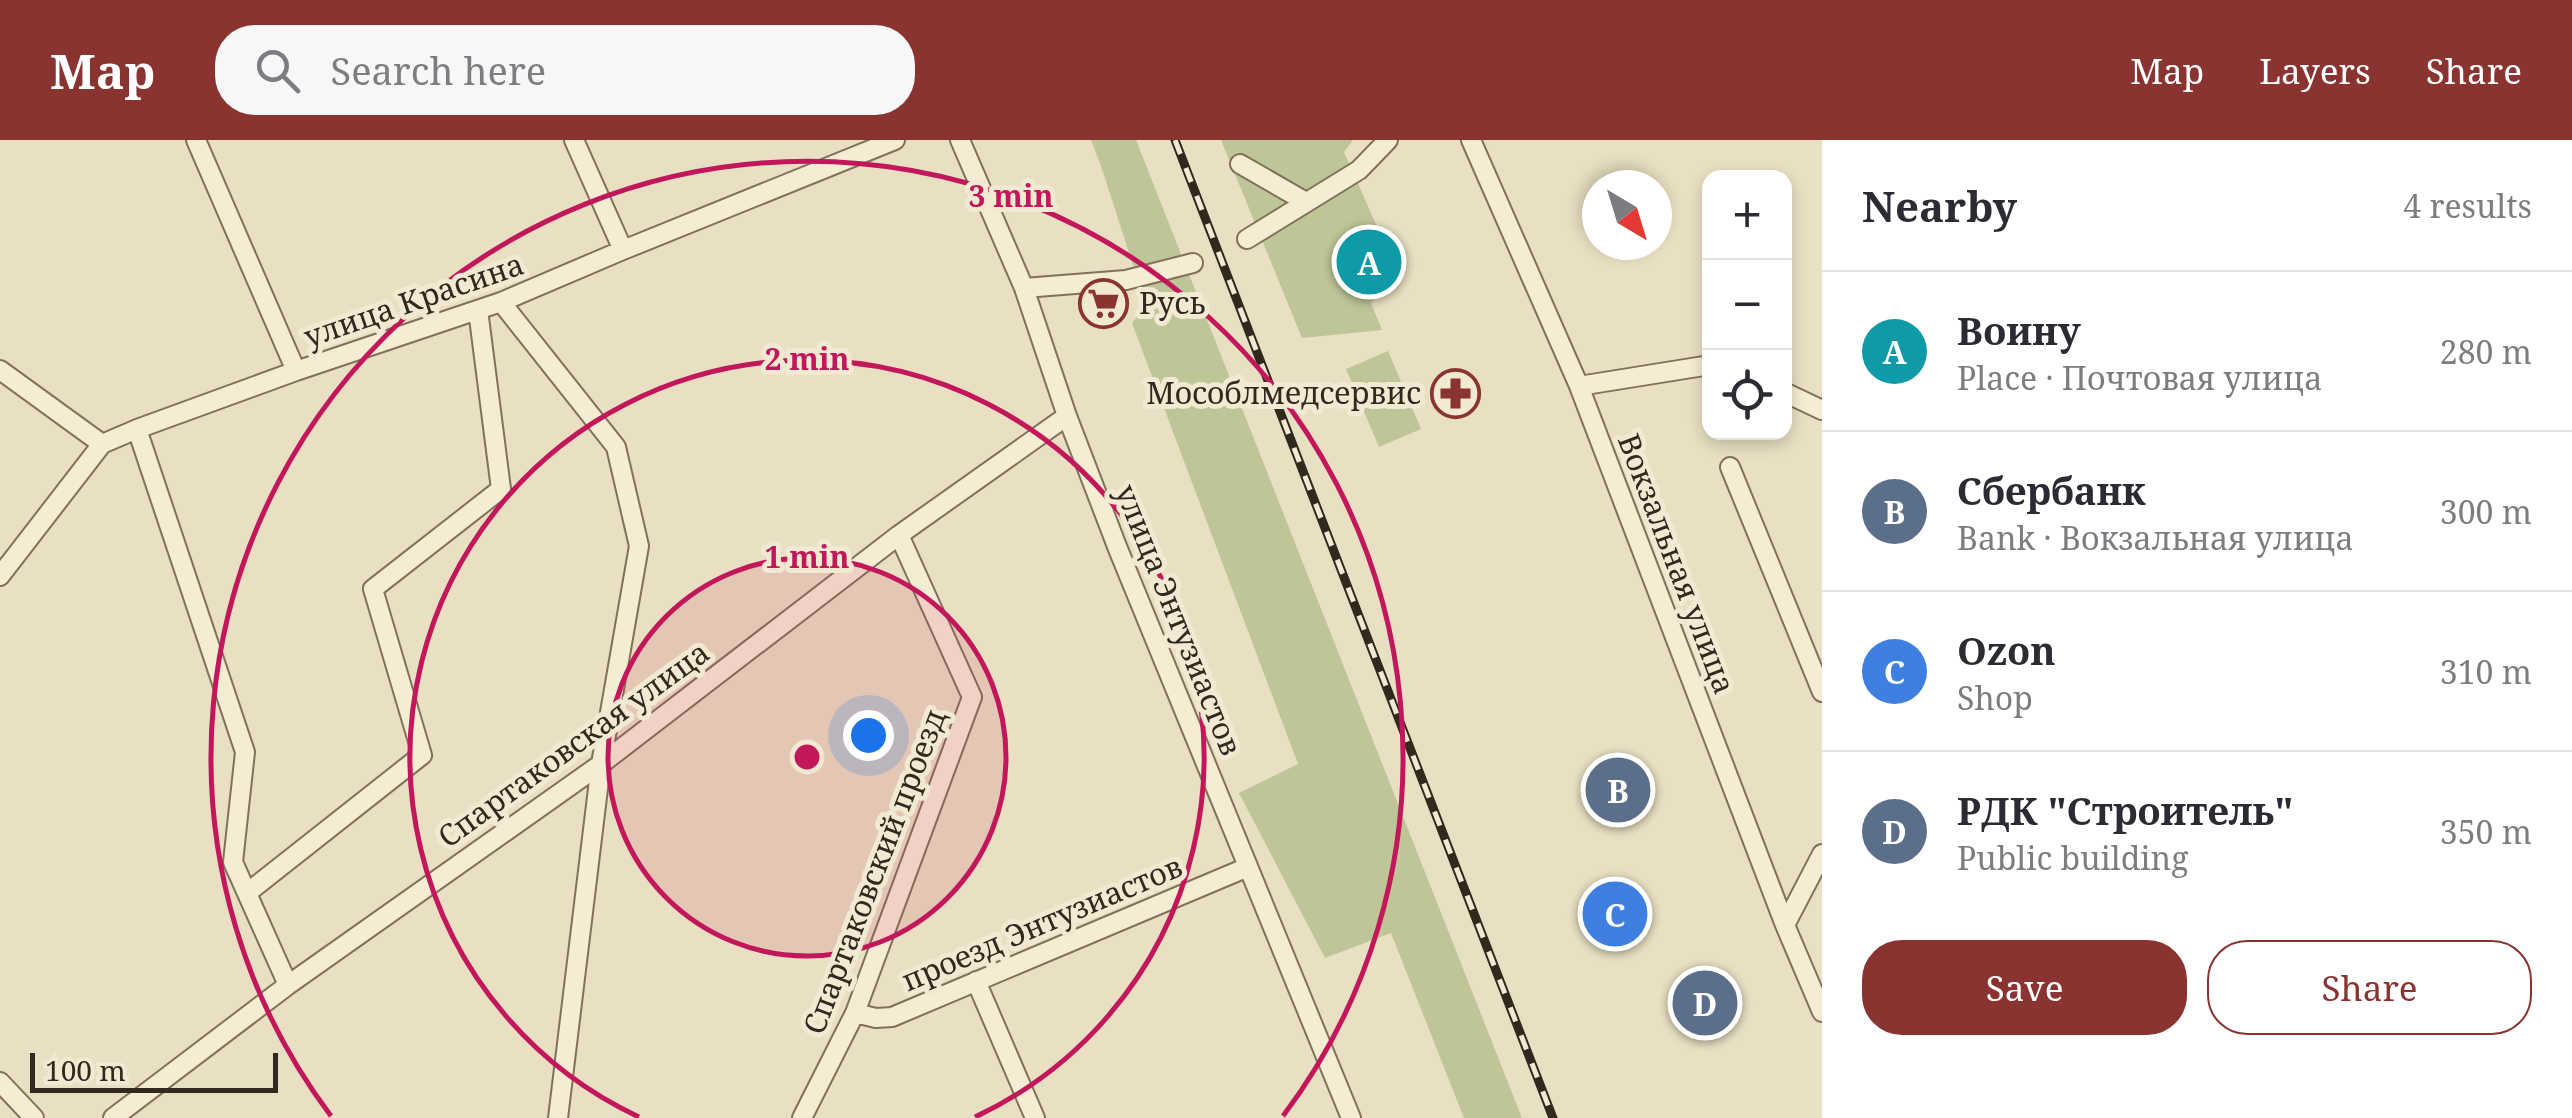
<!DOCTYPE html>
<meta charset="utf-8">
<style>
:root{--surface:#fff;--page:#f7f7f7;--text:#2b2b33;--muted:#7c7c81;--line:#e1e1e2;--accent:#8a3431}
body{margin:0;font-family:"Noto Serif",serif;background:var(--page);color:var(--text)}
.controls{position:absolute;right:30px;top:30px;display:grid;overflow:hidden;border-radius:20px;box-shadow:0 5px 15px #0003}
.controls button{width:90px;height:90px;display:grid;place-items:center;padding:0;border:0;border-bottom:2px solid var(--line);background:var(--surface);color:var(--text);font:50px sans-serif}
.compass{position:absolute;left:1582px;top:30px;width:90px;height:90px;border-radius:50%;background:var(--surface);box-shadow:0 5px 15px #0003;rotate:142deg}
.scale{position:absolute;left:30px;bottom:25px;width:248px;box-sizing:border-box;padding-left:10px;border:5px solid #32291e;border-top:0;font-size:28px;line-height:35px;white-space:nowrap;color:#32291e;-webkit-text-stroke:8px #f1e9d1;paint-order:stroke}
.you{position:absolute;left:868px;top:595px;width:35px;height:35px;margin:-25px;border:8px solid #fff;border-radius:50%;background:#1a73e8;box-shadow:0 0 0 15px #1a73e833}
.badge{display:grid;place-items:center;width:65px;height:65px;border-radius:50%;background:var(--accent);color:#fff;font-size:32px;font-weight:700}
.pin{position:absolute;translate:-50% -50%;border:5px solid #fff;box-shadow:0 2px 10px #0006}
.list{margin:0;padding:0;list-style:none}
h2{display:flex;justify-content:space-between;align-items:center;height:130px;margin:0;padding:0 40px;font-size:42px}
h2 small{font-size:32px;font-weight:400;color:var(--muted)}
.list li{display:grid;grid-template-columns:65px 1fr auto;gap:30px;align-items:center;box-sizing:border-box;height:160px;padding:0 40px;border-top:2px solid var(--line)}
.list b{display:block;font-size:38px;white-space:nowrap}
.list p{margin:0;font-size:32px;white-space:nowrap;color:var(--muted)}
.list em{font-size:32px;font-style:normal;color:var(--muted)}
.actions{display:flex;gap:20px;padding:30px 40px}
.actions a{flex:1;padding:22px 0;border:2px solid var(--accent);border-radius:40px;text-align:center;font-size:35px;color:var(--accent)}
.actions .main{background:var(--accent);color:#fff}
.icon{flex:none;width:55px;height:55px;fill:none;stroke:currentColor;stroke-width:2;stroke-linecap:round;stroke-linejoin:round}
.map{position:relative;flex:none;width:1822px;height:978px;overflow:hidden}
header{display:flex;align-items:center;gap:60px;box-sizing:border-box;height:140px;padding:0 50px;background:var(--accent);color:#fff}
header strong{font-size:48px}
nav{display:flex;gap:55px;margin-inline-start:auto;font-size:35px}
.search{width:700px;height:90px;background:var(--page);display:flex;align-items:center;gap:25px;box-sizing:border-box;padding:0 35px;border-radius:40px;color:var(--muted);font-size:38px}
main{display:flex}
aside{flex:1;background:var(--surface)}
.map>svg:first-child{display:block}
.green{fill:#bec697}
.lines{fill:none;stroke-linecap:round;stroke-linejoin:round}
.minor-casing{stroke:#81715b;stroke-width:22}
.minor{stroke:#f5ecd4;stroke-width:18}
.rail-casing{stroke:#32291e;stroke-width:9}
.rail{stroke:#f1e9d1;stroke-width:5;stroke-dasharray:15;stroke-linecap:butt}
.ring{fill:none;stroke:#c2185b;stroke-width:5}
.labels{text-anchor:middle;stroke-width:10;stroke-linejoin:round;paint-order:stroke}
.street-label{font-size:30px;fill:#32291e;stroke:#f1e9d1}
.poi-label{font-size:30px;fill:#32291e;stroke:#f1e9d1;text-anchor:start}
.centre{fill:#c2185b;stroke:#f1e9d1;stroke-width:5}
.ring-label{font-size:30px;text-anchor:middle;font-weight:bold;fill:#c2185b;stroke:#f1e9d1;stroke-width:10;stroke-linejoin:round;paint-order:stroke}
</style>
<header>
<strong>Map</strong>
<div class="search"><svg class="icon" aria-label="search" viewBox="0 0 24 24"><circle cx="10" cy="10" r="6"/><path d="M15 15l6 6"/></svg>Search here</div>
<nav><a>Map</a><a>Layers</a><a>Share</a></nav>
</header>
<main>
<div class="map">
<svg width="1822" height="978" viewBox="0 0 1822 978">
<rect width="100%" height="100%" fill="#e9dfc2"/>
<!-- green -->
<path class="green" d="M1091,0h45l386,978h-58l-73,-185 -66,25 -86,-165 59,-29 -166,-441 14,-18 -45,-139z
M1221,0h132l-9,12 53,120 -26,31 11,27 -80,8z
M1388,211l33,78 -42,18 -33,-78z"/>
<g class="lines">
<defs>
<path id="minor" d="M196,0l100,231
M574,0l49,110
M960,0l64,148 43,128 51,133 233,569
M1471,0l108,246 206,539 37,87
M1240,24l66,38
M1247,99l112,-69 29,-30
M1024,148l102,-8 67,-17
M501,162l115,145 23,99 -38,218 -43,354
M0,230l102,74
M1579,246l131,-21
M1784,252l38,18
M137,289l108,323 -12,110 55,123
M1730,327l92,225
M0,436l102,-132 35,-15 159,-58 205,-69 122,-52 272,-110
M247,753l175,-138 -49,-166 128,-100 -23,-179
M1785,785l37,-71
M976,841l59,137
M855,873l21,5 16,-1 356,-150
M0,942l34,36
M113,978l175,-133 313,-221 298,-229 168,-119
M802,978l53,-105 117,-316 -73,-162"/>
</defs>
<!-- minor casing -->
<use href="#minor" class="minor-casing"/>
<!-- minor -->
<use href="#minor" class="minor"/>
<defs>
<path id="rail" d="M1175,0l378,978"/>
</defs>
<!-- rail casing -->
<use href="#rail" class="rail-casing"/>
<!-- rail -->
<use href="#rail" class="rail"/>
</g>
<!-- distance rings -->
<circle cx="807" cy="617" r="199" fill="#c2185b" fill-opacity=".12"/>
<g class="ring">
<circle cx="807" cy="617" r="199"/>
<path d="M639 977A397 397 0 1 1 975 977"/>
<path d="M331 976A596 596 0 1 1 1283 976"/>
</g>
<!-- icons -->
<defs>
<symbol id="supermarket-ring" viewBox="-11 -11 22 22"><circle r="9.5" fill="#f1e9d1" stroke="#8a3431" stroke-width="1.5"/><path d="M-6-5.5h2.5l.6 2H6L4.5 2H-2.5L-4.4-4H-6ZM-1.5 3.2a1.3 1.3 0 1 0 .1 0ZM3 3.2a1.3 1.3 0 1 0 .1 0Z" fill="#8a3431"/></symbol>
<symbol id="pharmacy-ring" viewBox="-11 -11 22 22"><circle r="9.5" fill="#f1e9d1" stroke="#8a3431" stroke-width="1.5"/><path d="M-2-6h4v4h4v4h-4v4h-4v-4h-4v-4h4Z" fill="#8a3431"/></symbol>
</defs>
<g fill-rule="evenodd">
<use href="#supermarket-ring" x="1076" y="136" width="55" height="55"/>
<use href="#pharmacy-ring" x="1428" y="226" width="55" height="55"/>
</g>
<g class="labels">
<!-- street labels -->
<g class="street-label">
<text transform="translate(414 161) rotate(-19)" y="10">улица Красина</text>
<text transform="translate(1676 424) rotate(69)" y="10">Вокзальная улица</text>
<text transform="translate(1178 480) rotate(68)" y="10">улица Энтузиастов</text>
<text transform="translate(574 605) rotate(-36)" y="10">Спартаковская улица</text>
<text transform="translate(875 732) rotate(-69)" y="10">Спартаковский проезд</text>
<text transform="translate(1042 784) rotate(-23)" y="10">проезд Энтузиастов</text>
</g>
<!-- poi labels -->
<g class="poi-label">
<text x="1139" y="174">Русь</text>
<text x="1421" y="264" text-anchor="end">Мособлмедсервис</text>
</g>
</g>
<circle cx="807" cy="617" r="15" class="centre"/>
<g class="ring-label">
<text x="1011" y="67">3 min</text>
<text x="807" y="230">2 min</text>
<text x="807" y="428">1 min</text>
</g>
</svg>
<div class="controls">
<button>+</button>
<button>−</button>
<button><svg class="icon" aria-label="locate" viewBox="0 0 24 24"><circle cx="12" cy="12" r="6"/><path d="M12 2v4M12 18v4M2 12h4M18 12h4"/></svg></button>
</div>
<svg class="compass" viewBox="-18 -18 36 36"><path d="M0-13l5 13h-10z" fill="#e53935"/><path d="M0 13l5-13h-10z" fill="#7c7c81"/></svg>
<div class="scale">100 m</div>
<div class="you"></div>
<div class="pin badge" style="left:1369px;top:122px;background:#0f9aa8">A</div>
<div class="pin badge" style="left:1618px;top:650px;background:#5c6f8a">B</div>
<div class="pin badge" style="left:1615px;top:774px;background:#3f7fe0">C</div>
<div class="pin badge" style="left:1705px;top:863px;background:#5c6f8a">D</div>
</div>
<aside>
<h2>Nearby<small>4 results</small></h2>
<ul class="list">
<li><span class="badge" style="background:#0f9aa8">A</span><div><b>Воину</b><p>Place · Почтовая улица</p></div><em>280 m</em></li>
<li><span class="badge" style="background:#5c6f8a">B</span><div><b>Сбербанк</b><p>Bank · Вокзальная улица</p></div><em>300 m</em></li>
<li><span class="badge" style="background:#3f7fe0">C</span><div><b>Ozon</b><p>Shop</p></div><em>310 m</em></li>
<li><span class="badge" style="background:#5c6f8a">D</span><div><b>РДК &quot;Строитель&quot;</b><p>Public building</p></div><em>350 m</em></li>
</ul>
<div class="actions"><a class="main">Save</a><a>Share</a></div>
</aside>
</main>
